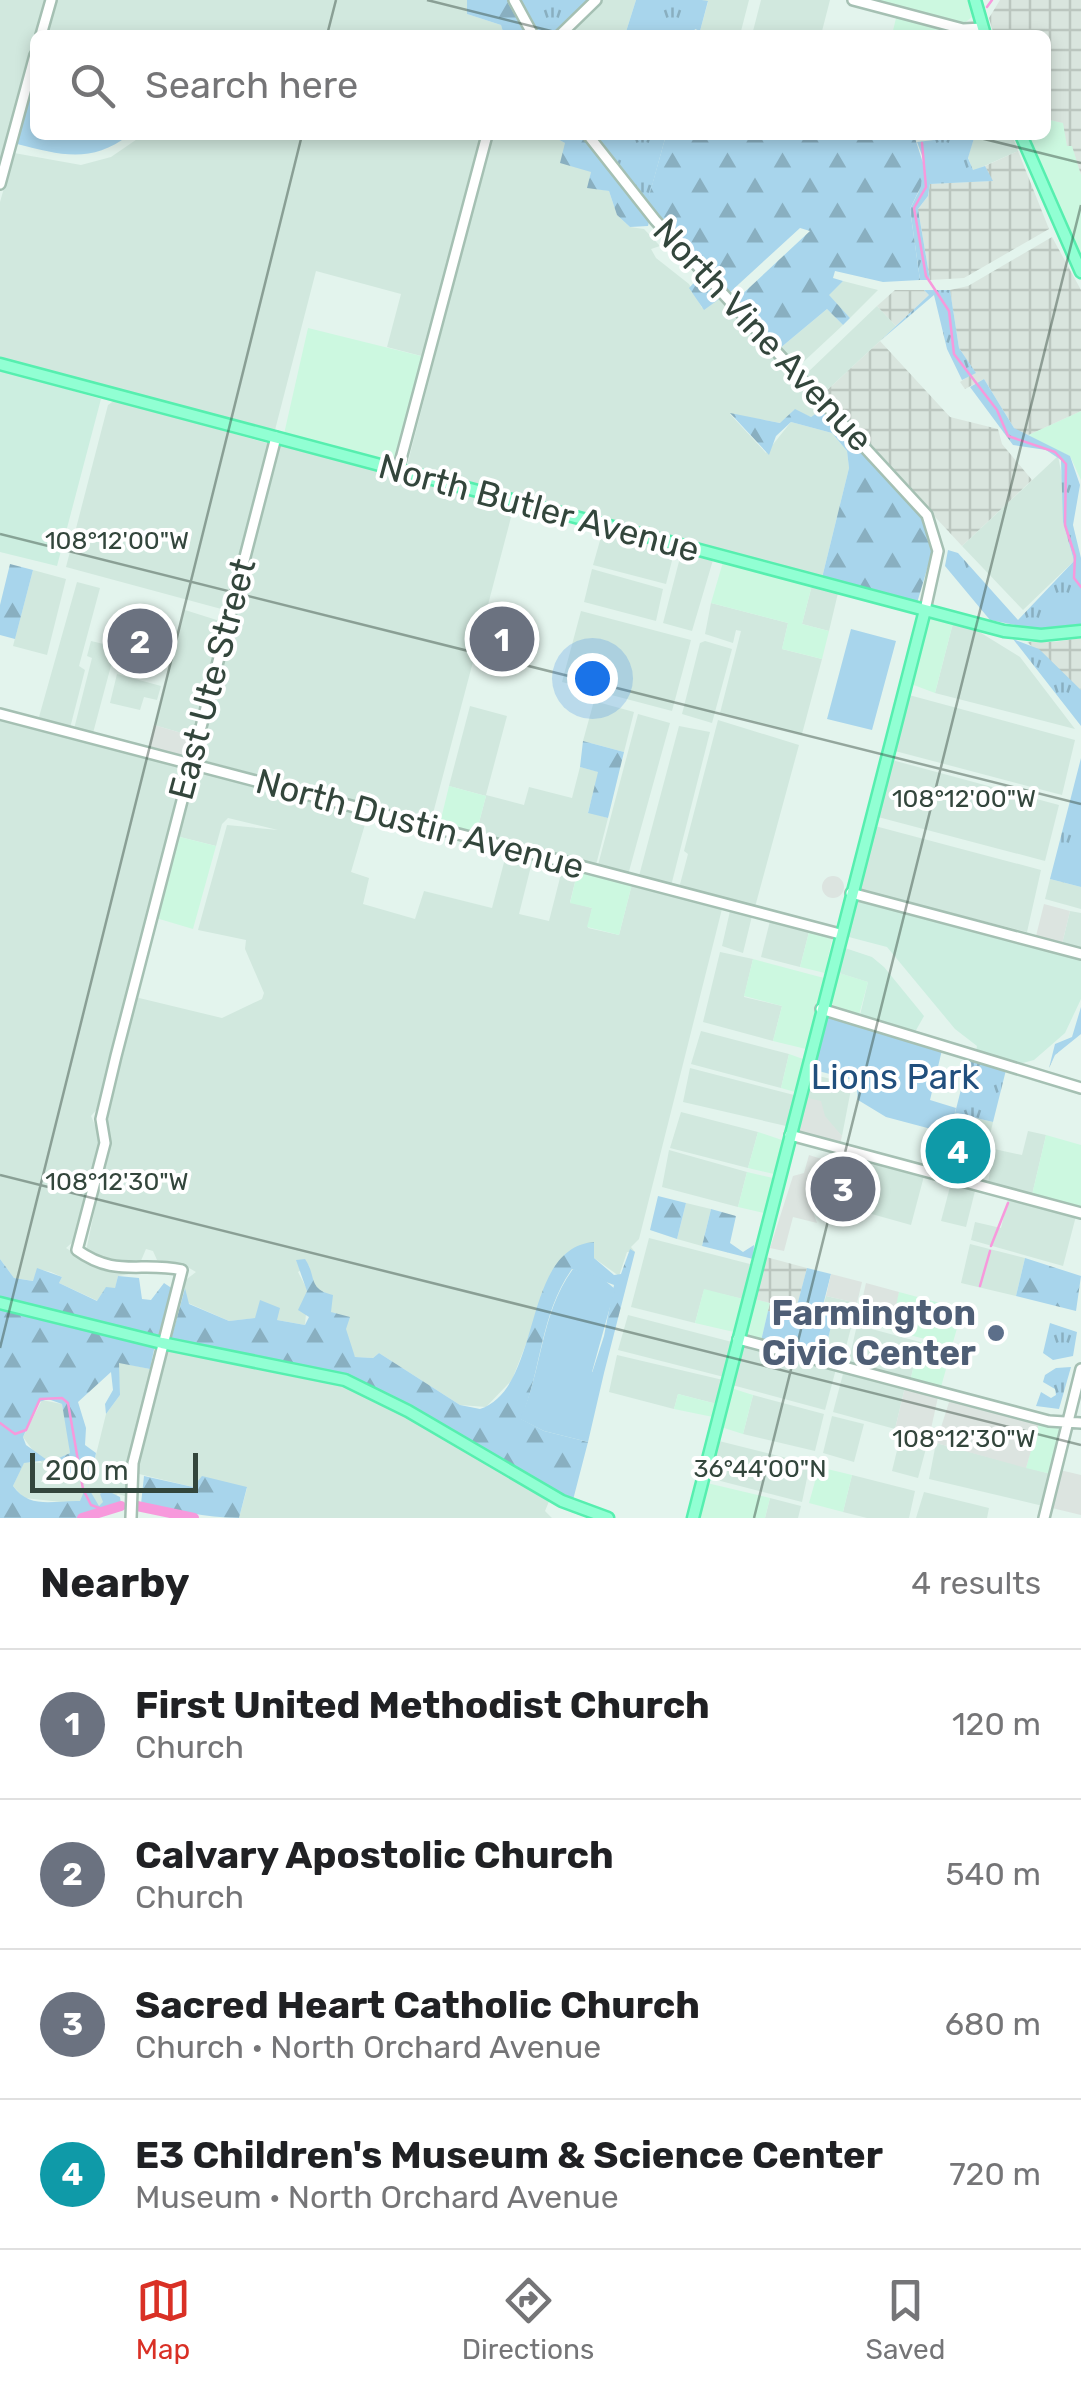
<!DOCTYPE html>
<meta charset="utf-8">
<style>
:root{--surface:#fff;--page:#f6f6f6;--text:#202124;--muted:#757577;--line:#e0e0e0;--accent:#d93025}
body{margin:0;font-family:Rubik,sans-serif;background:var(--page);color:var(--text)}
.scale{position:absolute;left:30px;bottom:25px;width:168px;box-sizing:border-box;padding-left:10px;border:5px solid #33463c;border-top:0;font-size:28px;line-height:35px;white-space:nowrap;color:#33463c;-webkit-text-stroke:8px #fff;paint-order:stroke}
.you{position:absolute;left:592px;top:678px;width:35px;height:35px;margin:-25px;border:8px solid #fff;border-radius:50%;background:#1a73e8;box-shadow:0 0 0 15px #1a73e833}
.badge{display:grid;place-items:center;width:65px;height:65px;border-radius:50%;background:var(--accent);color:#fff;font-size:32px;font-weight:700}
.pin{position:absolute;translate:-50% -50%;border:5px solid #fff;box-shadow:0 2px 10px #0006}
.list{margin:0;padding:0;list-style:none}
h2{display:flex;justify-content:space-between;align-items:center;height:130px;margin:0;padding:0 40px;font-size:42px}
h2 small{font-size:32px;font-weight:400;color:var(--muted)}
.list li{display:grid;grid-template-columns:65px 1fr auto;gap:30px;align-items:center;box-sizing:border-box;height:150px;padding:0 40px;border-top:2px solid var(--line)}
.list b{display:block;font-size:38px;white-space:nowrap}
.list p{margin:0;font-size:32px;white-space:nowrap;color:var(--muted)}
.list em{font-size:32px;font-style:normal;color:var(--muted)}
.icon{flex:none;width:55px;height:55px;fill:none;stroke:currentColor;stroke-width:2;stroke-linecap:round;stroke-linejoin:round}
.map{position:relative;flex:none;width:1081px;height:1518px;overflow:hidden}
.search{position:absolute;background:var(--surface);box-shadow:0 5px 15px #0003;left:30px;right:30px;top:30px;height:110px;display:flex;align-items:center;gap:25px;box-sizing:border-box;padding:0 35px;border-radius:15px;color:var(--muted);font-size:38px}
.sheet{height:730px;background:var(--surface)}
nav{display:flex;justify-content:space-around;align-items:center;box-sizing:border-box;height:140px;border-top:2px solid var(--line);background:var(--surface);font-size:28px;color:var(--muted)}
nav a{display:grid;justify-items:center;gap:5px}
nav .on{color:var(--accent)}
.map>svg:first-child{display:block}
.residential{fill:#d1e8de}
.commercial{fill:#ccf8e0}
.industrial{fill:url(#industrial-grid)}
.education{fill:#cceee0}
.grass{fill:url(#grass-tufts)}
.forest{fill:url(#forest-firs)}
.park{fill:#a8d5ec}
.parking{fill:#dce4e0}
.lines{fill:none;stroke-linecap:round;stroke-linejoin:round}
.stream{stroke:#f799dc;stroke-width:2.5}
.river{stroke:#f799dc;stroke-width:10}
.minor-casing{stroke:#a5c0b3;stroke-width:14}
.major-casing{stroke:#56efaf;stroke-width:15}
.minor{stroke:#fff;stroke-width:9}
.major{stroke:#91ffd3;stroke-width:10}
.ticks{fill:none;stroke:#33463c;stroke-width:2.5;stroke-opacity:0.45}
.service-dot{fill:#5c6f8a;stroke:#fff;stroke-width:4}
.labels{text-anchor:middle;stroke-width:8;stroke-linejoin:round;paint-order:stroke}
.street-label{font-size:35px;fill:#33463c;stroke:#fff}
.park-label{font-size:35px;fill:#214f7d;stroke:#fff}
.service-label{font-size:35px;font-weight:bold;fill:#4e5e75;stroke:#fff;text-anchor:end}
.ticks-label{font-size:25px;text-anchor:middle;fill:#33463c;stroke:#fff;stroke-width:8;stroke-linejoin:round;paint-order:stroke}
</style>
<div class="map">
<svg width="1081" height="1518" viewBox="0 0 1081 1518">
<defs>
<pattern id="industrial-grid" width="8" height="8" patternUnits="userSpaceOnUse" patternTransform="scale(2.5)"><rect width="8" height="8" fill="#d9e5de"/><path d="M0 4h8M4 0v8" fill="none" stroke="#bbc6bf"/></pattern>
<pattern id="grass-tufts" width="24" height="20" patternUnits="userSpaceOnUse" patternTransform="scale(2.5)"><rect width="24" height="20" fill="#a8d5ec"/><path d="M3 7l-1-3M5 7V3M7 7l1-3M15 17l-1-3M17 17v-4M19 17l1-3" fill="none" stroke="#89afc0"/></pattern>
<pattern id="forest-firs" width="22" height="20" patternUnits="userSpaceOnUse" patternTransform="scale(2.5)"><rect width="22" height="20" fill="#a8d5ec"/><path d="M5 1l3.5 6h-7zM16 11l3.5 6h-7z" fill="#89afc0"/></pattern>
</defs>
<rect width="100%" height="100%" fill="#e3f4ed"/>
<!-- residential -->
<path class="residential" d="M0,0h46l-46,167z
M56,0h411v14l34,11 3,10h-457z
M602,0h34l-11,35h-57z
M702,0h47l-9,35 -40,-4 8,-29z
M761,0h69l-9,35h-69z
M143,135h341l-59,222 -38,-10 14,-53 -85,-23 -41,159 -275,-70v-158l14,-49 67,12 30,-8z
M492,135h58l15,8 26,29 -3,15 21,4 8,24 13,12 14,2 16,17 -9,3 5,9 33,26 13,24 20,-11 102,111 -13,9 -17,-7 -13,13 -51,-9 36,39 25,-31 41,11 15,18 2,17 -27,110 -415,-112z
M975,135h37l6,16 -45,20 -5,-14z
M843,281l35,9 -28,28 -22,-23z
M877,306l19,20 -74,69 -16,-21z
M827,309l16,16 -44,41 -5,-1 -15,-16z
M115,400l155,44 -45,166 -159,-43 42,-162z
M287,445l101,27 10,9 8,-4 108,29 -83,315 -236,-63 83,-312z
M1058,456l7,35 -2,31 11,39 -51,49 -61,-64z
M603,530l72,19 -9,35 -73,-19z
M682,550l31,10 -21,71 -29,-8z
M592,569l71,20 -7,32 -72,-19z
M33,570l33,9 -19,76 -34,-9z
M77,582l23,6 -21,78 6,4 -15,58 -31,-11z
M812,585l26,8 -9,38 -27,-7z
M711,603l77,20 -6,26 40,10 -20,75 -82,-21 21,-82 -5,-1 -3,13 -28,-9z
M185,610l38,12 -31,114 -38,-11z
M581,611l110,29 -19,71 -110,-29z
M953,623l20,5 47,29 55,72 -140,-36z
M91,641l25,6 -23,86 -19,-4 18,-71 -5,-2z
M705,641l27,8 -20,74 -30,-9 18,-71z
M117,674l44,12 -4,14 -13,-3 -4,13 -30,-7z
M909,695l166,45 -13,55 -167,-44z
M594,701l40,11 -10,40 -41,-11z
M470,706l37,10 -21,79 38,10 5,-18 43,11 8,-31 19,5 -11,40 20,6 -12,47 -120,-31 10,-38 -37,-10z
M638,714l32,9 -42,152 -30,-10z
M0,719l182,46 4,5 -85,335 -10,11 10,23 -24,99 -11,10 33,21 37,4 -18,3 -3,13 -17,12 -39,-18 3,-6 -11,-5 -13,-3 -4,12 -20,-3 -14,-19z
M718,720l81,25 -44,162 -76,-19 9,-34 -4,-3z
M679,726l31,6 -39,154 -32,-10z
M892,760l167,45 -14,56 -167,-44z
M194,769l174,45 -17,58 18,6 -6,26 52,15 9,-28 68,17 15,-57 26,7 -14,56 30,7 14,-55 15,4 -8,32 22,6 -4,20 31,7 13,-51 90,25 -83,330 -8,8 4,5h-8l-8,24 -25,-18v-16l-37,22 -45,116 -26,27 -26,-2 -81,-52 -6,5 -18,-1 -24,-45 -2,-12 -18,-17 -2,-18 -11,7 10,19 -3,34 -28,-5 -16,-19 -5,17 -27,3 -41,-18 -5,-21 13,-10 -12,-7 -27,-5 -4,-9 -7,-2 -6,14 -7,2 -31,-4 -16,-10 23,-109 -3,-26 29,-119 87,21 40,-19 2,-6 -19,-44 1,-9 -48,-10 29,-105 51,5 -50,-12 -6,6 -6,22 -40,-10z
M875,826l166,44 -14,62 -167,-42z
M1050,879l31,8v22l-36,-10z
M730,911l22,5 -9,37 -21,-7z
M1070,911l11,2v36l-19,-5z
M770,921l39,11 -9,35 -39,-10z
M720,952l33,7 -9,38 38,9 -9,35 -70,-19z
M701,1031l88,23 -8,34 -90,-24z
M690,1068l104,27 -8,31 -103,-24z
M810,1074l42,10 -10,52 -38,-39z
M681,1112l77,20 -10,36 -78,-20z
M955,1113l38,9 -5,21 -38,-9z
M1028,1131l18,4 -14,60 -44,-12 6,-34 28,6z
M669,1150l78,22 -9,35 -76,-20z
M874,1163l50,13 -13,49 -50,-14z
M951,1183l24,8 -9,36 -25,-6z
M1008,1199l68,17 -13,50 -92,-26 4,-18 26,6z
M686,1203l25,6 -9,37 -25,-7z
M649,1238l101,26 -7,35 -39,-9 -9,33 -64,-16z
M970,1244l55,14 -9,38 -55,-13z
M826,1296l31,7 -4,18 -32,-8z
M940,1303l20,6 -3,19 -22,-6z
M628,1315l104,27 -8,35 -106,-27z
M833,1319l19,5 -10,38 -19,-4z
M857,1325l63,17 -10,39 -62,-17z
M743,1345l93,24 -11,41 -93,-25z
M168,1349l174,34 41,19 167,97 -5,12 7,7h-313l8,-30 -54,-1 -58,-14z
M617,1355l106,25 -6,24 -39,-10 -4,15 -65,-17z
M118,1362l32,7 -25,127 -7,-2 -19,12 -75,-8 -11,-12 11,-24 18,1 -19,-26 19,-37 20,4 6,31 2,18 -20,13 40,13 16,-65 14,-19z
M844,1370l61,17 -10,42 -62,-17z
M753,1395l71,19 -9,37 -72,-17z
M832,1416l32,8 -10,38 -31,-9z
M901,1434l27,7 -10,37 -26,-7z
M719,1441l91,23 -8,38 -93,-24z
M936,1443l115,31 -8,32 -114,-27z
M852,1475l63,16 -6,27h-42l-24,-6z
M924,1492l65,16 -2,10h-71z
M770,1498l31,8 -3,12h-33z"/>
<!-- commercial -->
<path class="commercial" d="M870,0h98l4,17 -9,7z
M896,18l45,10 27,7h-76z
M1046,119l18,4 3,22h5l9,30v80l-52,-120h17z
M308,328l117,29 -31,106 -110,-29z
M1081,411v69l-11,-24 -46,-19z
M723,562l89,23 -10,39 27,7 -7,28 -40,-10 6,-26 -77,-20z
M932,618l21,5 -18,70 -24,-9 17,-64z
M449,786l37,10 -10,38 -36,-11z
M176,836l40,10 -23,83 -37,-11z
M578,870l54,14 -13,51 -32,-8 5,-19 -22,-5z
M809,932l23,7 -7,34 -25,-6z
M753,959l71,19 -18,71 -33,-8 9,-35 -38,-10z
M836,972l32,10 -9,33 -31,-12z
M789,1054l14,5 -8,33 -14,-4z
M758,1132l24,8 -8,34 -26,-6z
M1046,1135l35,10v63l-49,-13z
M747,1172l26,6 -9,35 -26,-6z
M704,1289l39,10 -9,33 -39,-9z
M899,1292l41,11 -5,19 22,6 -5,18 -81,-21 5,-20 18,5z
M754,1299l16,4 -9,38 -16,-5z
M920,1342l31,9 -10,36 -31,-6z
M731,1388l22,7 -10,39 -22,-7z
M678,1394l39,10 -4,13 -39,-8z
M1038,1423l23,6 -10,45 -25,-6z
M819,1467l33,8 -9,37 -34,-9z
M707,1483l63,15 -5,20h-66z"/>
<!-- industrial -->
<path class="industrial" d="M1000,0h81v175l-9,-29h-5l-4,-23 -17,-4v-84h-52l-5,-17z
M1018,151l31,78 -85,49 -34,2 -12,-71 10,-13 2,-12 62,-3 -7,-15z
M1052,237l29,53v121l-57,26 -10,-9 -30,-49 -19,10 -5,-7 15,-10 -16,-24 -9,-58 18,-4z
M895,290h29l5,5 -33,31 -19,-20z
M880,341l70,76 48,12 4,15 30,36 -70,66 -140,-151z
M1081,638v52l-54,-48h27z
M766,1257l41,11 -13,50 -26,-7 2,-8 -16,-4z"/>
<!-- education -->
<path class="education" d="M0,370l101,29 -44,167 -57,-14z
M855,900l226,58v41l-16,34 -31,27 -15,4 -43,-13 1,-5 -22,-17 -68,-82 -42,-11z
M842,947l30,10 12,10 40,49 -9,16 -55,-17 8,-33 -32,-10z"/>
<!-- grass -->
<path class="grass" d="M518,0h71l-38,35h-14z
M636,0h66l6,1 -8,30 -5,-2 -2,6h-68z
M592,135h74l-17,62 -5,4z
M975,135l-7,23 5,12 12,-4 8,15 -63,3 -2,12 -10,13 12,71h-10l-10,-71 9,-18 4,-33 -6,-16z
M924,290h26l9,58 17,25 -14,7 -15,-31 -13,-54 -54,46 49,-46z
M984,379l30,49 56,28 10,29 -7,40 8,33v66l-46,5 -45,-9 -45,-54 3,-16 10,3 60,67 56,-59 -11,-39 -2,-62 -15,-10 -33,-5 -43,-58z
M1013,639l26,10 42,41v36z
M1081,758v129l-31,-8z
M969,1058l37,12 -13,52 -38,-9z
M1050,1323l27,9 -4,24 -20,4 -10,-7z
M1071,1367l-12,42 -23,-3 5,-14 10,6 5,-3 -1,-6 -12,-7 2,-7 11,-7z"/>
<!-- forest -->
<path class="forest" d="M467,0h43l17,35h-23l-3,-10 -34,-11z
M550,135h34l66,83 -2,8 -18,1 -13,-12 -8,-24 -22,-3 4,-16 -31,-9 5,-20z
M666,135h248l9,28 -2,23 -11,23 10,71 -37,2 -48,-11 -2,7 10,3 -14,14 21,23 -7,7 -16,-16 -48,40 -43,-49 74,-69 -10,-3 -72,66 -84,-93 5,-5z
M702,274l20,23 -18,13 -15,-22z
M824,408l102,115 7,26 -16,54 -95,-25 27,-110 -2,-17 -15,-18 -41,-11 -15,14 -7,19 -39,-42 50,10 15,-14 16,8z
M10,564l23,6 -18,69 -15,-4v-30z
M583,741l41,11 -16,66 -20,-5 10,-41 -18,-5z
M1081,1007v27l-26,21 -6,13 6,-24 17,-7z
M658,1196l28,7 -9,36 -27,-9z
M711,1209l25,7 -6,27 13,9 11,-7 -1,14 -51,-13z
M594,1242v16l20,17 7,-1 9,-25 5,3 -31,121h-12l12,-37 10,-51 -42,-16c-32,45 -30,100 -51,150l23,12 44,11 -15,58 -13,-3 -71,-45 -131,-70 -187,-42 14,-52 4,16 40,17 26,-3 5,-18 20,8 -3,12 28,5 4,-8 -11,-7 9,-19 -11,-31 9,-1c12,17 2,30 28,36l-2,17 19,5 -4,12 9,28 18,1 6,-5 81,52 20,4c64,-22 40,-161 114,-167z
M1025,1258l56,18 -5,35 -60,-15z
M0,1259l14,19 19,3 4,-13 25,9 -3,6 38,18 9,-14 9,1 3,-12 21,2 3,21 9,1 13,-17 9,6 -11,49 -162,-38z
M0,1306l155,39 -5,24 -31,-6 1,32 -14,19 -1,-10 8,-14 -2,-18 -33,30 8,26 -1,17 11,8 -5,26 -18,-2 -25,-14 22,-10 -8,-49 -14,-5 -9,3 -16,35 3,8 21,15 -23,3 -11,23c17,24 42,14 67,15l5,-12h4l10,17 4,-4 -3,-8 6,-4 14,7 1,8 -42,13h-79z
M144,1476l49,11 9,-11 45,11 -8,31c-35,0 -63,-9 -98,-14z"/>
<!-- park -->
<path class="park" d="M35,77v58h94c-38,29 -68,20 -112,9z
M851,629l45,12 -24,89 -45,-11z
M827,1016l115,34 -12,50 26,8 -6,26 -64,-17 -28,-17 -2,-19 -45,-12z
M807,1268l24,6 -10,39 32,8 -20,-2 -10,39 -62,-17 7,-30 26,6z
M573,1269l30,10 12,10 -23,83 12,1 -16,69 -44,-11 -24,-12c23,-50 20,-105 53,-150z"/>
<!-- parking -->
<path class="parking" d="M154,725l38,11 -5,20 -39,-9z
M822 887a11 11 0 1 1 22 0a11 11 0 1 1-22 0Z
M1044,904l26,7 -8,33 -26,-8z
M804,1097l17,4 4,15 17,20 -2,8 -42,-11z
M809,1155l16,5 -1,6 20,5 -1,5 -21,-5 -10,38 5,14 -24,-6 -9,34 -14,-3 23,-72 11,-3z
M831,1274l31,8 -5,21 -31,-7z
M866,1283l33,9 -4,18 -19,-4 -5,19 -14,-3z
M905,1387l33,10 -9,41 -34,-9z
M950,1399l89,24 -13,45 -90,-25z
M1060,1470l21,5v40l-29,-7z"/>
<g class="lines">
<!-- stream -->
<path class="stream" d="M987,7l5,-7
M922,143l4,44 -12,21 12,68 23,35 5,43 43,56 11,26 47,16 11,12 -1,61 10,31 -1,22 7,9
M991,1246l17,-43
M980,1286l10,-35
M0,1423l15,11 11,-4 14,-31 22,-1 6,5 15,86 8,16 11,4"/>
<!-- river -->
<path class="river" d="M137,1506l57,12
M82,1518l39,-12"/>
<defs>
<path id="minor" d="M514,0l19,35
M853,0l110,29 20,-1
M41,35l10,-35
M560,35l36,-35
M588,135l67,85 272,295 11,36 -13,59
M0,184l35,-129
M398,470l89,-335
M0,714l840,220
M851,893l230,61
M821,1009l260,79
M790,1135l291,78
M738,1339l311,82 32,2
M131,1518l2,-55 49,-193c-42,-9 -66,8 -105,-20l28,-107 -4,-24 15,-63 160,-619
M1044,1518l37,-149"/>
<path id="major" d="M975,0l10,35
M1021,135l60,137
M0,364l1004,267 37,4 40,-4
M0,1303l162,40 183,37 63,31 154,90 46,17
M693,1518l232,-908"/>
</defs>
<!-- minor casing -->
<use href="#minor" class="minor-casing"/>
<!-- major casing -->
<use href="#major" class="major-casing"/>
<!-- minor -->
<use href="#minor" class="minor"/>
<!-- major -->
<use href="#major" class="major"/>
</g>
<!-- ticks -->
<path class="ticks" d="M427,0l140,35M327,35l9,-35M968,135l113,28M0,534l1081,270M0,1175l1081,270M0,1348l302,-1213M754,1518l327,-1313"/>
<!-- markers -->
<circle class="service-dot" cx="996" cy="1333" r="10"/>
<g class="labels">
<!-- street labels -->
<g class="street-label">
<text transform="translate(763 335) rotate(47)" y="12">North Vine Avenue</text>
<text transform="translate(539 508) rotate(15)" y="12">North Butler Avenue</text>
<text transform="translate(212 679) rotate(-75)" y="12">East Ute Street</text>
<text transform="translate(420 824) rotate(15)" y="12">North Dustin Avenue</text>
</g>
<!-- park labels -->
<g class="park-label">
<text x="895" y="1089">Lions Park</text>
</g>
<!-- service labels -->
<g class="service-label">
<text x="976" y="1325">Farmington<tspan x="976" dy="40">Civic Center</tspan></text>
</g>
</g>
<g class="ticks-label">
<text x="117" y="549">108°12'00"W</text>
<text x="964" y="807">108°12'00"W</text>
<text x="117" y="1190">108°12'30"W</text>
<text x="964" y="1447">108°12'30"W</text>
<text x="760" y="1477">36°44'00"N</text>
</g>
</svg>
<div class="scale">200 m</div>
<div class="you"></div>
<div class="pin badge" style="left:502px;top:639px;background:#6b7280">1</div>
<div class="pin badge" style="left:140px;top:641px;background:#6b7280">2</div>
<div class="pin badge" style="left:843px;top:1189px;background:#6b7280">3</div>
<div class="pin badge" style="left:958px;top:1151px;background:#0f9aa8">4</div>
<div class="search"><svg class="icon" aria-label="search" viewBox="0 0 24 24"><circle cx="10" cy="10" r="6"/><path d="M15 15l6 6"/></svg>Search here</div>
</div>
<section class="sheet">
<h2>Nearby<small>4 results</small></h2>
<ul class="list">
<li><span class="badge" style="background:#6b7280">1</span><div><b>First United Methodist Church</b><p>Church</p></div><em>120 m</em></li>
<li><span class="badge" style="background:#6b7280">2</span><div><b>Calvary Apostolic Church</b><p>Church</p></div><em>540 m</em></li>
<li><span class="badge" style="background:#6b7280">3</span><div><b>Sacred Heart Catholic Church</b><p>Church · North Orchard Avenue</p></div><em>680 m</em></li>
<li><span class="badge" style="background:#0f9aa8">4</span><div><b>E3 Children's Museum &amp; Science Center</b><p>Museum · North Orchard Avenue</p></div><em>720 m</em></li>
</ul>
</section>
<nav>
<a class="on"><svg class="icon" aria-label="map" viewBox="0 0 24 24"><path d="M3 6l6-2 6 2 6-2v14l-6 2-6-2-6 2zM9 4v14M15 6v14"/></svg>Map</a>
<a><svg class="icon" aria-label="directions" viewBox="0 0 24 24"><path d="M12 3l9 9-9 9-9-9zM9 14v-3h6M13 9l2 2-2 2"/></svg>Directions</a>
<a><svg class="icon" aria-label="saved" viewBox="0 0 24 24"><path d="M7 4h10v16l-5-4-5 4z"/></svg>Saved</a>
</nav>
